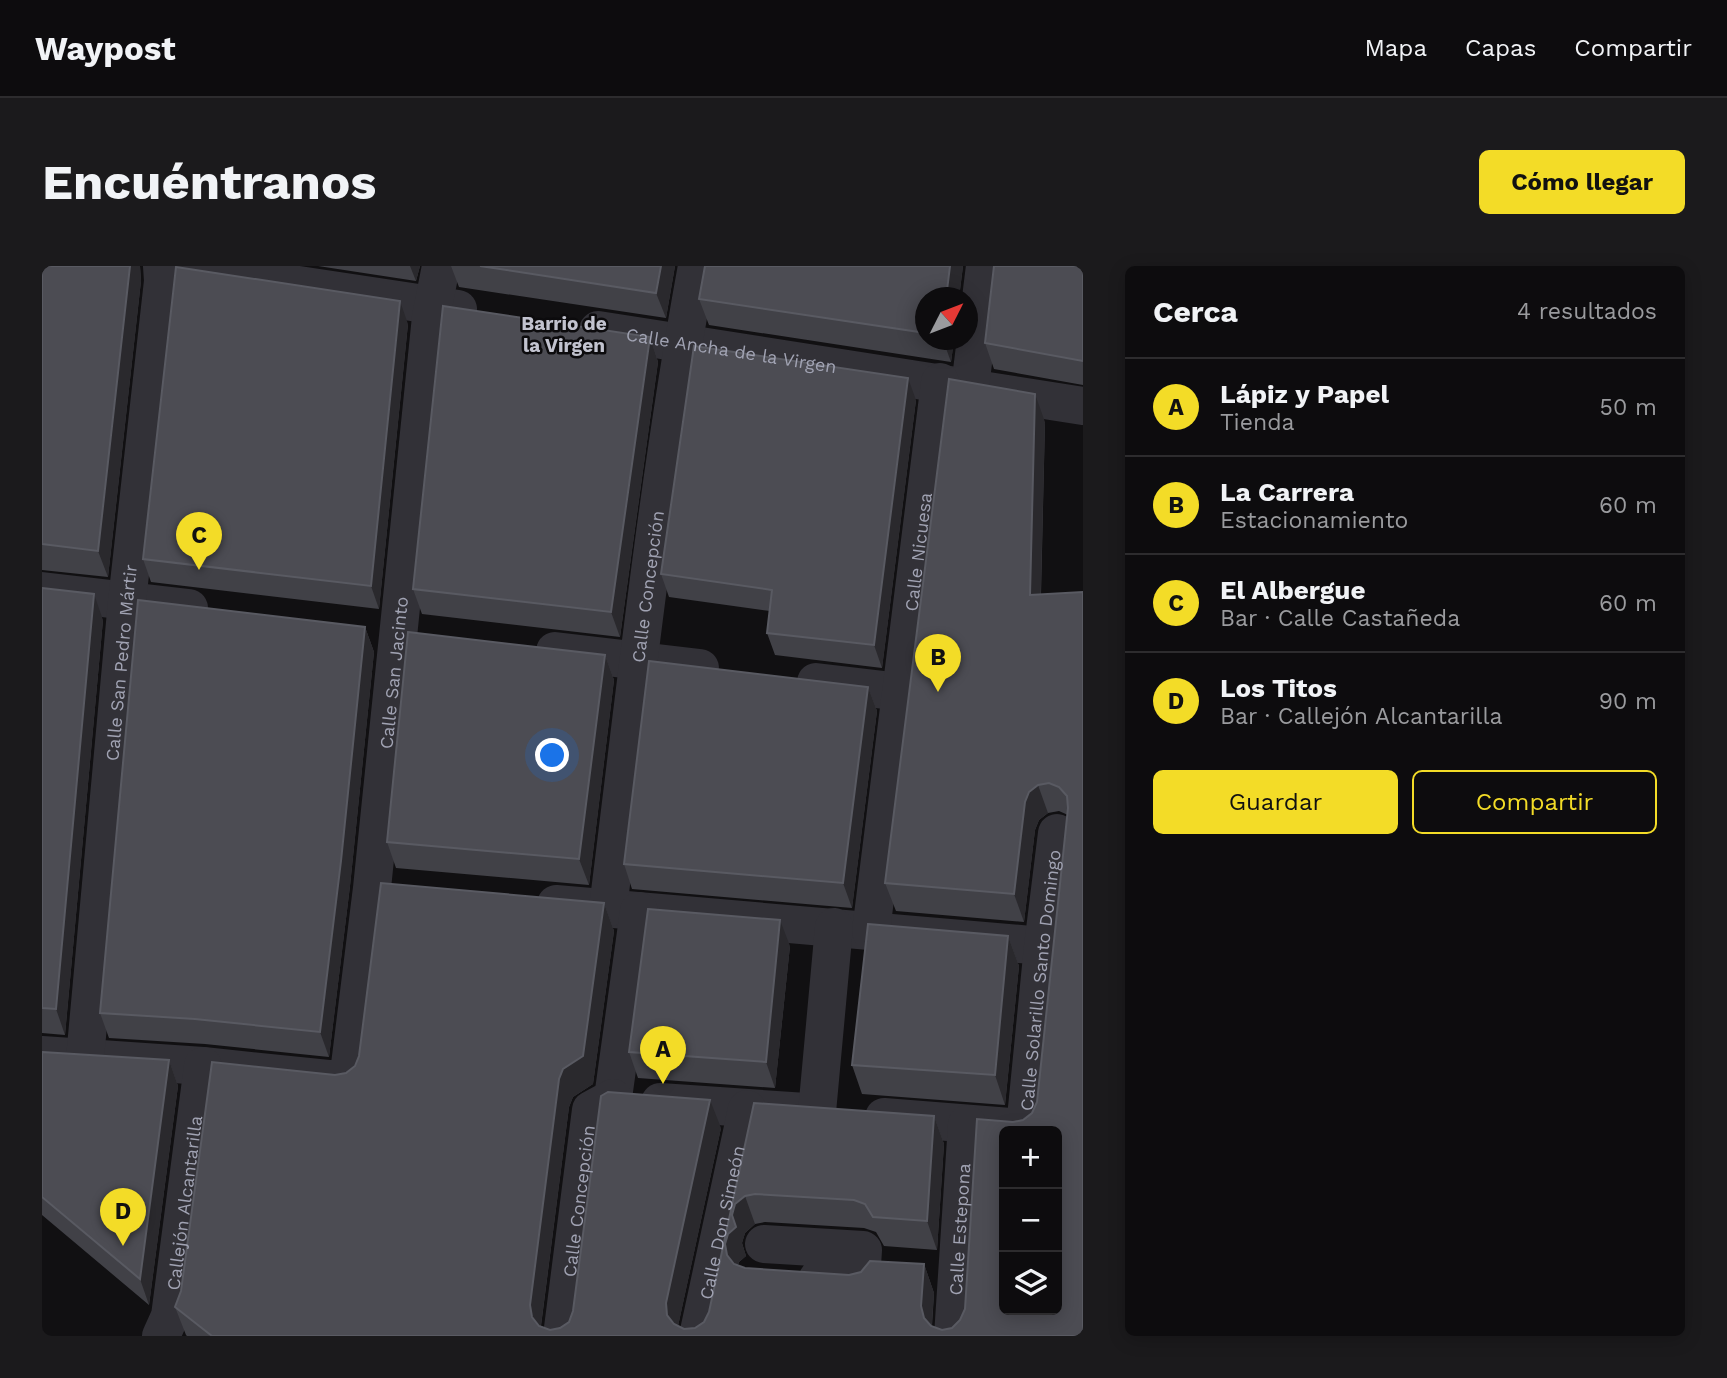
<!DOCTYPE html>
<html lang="es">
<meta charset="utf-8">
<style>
:root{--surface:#0d0c0e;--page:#1b1a1c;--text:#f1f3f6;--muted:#9a9b9e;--line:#2d2c2e;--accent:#f3dc27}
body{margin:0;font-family:"Work Sans",sans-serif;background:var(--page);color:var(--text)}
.controls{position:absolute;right:21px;bottom:21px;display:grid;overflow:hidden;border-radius:10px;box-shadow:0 4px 18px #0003}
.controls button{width:63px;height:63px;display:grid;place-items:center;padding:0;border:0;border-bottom:2px solid var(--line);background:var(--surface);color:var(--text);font:35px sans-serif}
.compass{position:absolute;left:873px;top:21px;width:63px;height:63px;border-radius:50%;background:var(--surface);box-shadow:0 4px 18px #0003;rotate:48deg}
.you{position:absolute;left:511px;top:490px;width:24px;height:24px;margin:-18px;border:5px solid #fff;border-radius:50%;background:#1a73e8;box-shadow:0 0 0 10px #1a73e833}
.badge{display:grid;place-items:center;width:46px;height:46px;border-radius:50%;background:var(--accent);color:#111;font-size:23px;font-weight:700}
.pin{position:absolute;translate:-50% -58px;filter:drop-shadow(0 2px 4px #0008)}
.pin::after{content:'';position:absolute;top:37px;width:24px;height:21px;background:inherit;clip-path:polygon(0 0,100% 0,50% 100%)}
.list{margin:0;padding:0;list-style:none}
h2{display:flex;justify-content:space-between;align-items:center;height:91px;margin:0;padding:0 28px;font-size:30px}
h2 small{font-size:23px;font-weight:400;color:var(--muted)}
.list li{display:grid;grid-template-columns:46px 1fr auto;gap:21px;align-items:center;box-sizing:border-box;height:98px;padding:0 28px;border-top:2px solid var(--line)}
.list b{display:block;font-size:26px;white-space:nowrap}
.list p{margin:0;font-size:23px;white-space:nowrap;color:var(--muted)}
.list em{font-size:23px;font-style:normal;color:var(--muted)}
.actions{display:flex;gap:14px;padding:21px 28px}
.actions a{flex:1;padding:16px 0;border:2px solid var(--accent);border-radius:10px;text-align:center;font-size:24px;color:var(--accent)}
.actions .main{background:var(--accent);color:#111}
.icon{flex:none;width:38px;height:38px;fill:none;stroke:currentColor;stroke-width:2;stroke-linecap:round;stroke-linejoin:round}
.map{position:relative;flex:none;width:1041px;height:1070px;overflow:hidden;border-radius:10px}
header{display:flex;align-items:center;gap:42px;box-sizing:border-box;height:98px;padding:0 35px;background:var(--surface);border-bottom:2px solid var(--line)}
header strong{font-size:33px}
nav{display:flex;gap:38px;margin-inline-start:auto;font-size:24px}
.intro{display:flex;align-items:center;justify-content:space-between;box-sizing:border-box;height:168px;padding:0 42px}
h1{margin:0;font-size:49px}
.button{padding:18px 32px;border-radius:10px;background:var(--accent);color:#111;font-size:24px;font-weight:700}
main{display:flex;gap:42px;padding:0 42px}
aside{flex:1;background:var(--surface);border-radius:10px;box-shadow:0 4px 18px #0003}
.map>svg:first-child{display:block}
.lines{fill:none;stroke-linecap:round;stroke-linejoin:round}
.minor{stroke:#323137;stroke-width:38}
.wall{fill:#414147}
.shaded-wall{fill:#2a292d}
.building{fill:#4c4c53;stroke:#595a62;stroke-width:2;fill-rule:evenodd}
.labels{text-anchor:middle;stroke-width:5;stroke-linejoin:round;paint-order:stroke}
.street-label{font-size:18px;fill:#a1a3b3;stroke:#0c0b0d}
.neighbourhood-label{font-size:19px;font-weight:bold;fill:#c2c3cf;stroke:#0c0b0d}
</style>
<header>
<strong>Waypost</strong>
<nav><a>Mapa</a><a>Capas</a><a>Compartir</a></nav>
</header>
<div class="intro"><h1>Encuéntranos</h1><a class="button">Cómo llegar</a></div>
<main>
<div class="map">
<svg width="1041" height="1070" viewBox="0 0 1041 1070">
<rect width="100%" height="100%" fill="#111012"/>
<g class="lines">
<!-- minor -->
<g class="minor">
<path d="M130,0l286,43"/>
<path id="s1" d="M556,64l485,76"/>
<path d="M928,121l15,-121"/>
<path d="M0,325l147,17"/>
<path d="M513,385l145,17"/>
<path d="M774,416l85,10"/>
<path d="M514,638l487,42"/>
<path id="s2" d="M566,642c27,-214 50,-430 89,-642"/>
<path id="s3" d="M829,665l69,-549"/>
<path id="s4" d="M0,789l161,11 145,15 24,-193 59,-571 10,-51"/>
<path id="s5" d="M43,792l42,-457 36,-320 -1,-15"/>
<path d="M571,832l26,-187"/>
<path d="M618,836l146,10"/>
<path d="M775,846l17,-185"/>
<path id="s6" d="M842,851l141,11 18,-182 14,-113"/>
<path d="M722,978l99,6 -2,31 -43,-3"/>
<path id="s7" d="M119,1070l9,-20 33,-250"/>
<path id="s8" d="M520,1070l29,-226 22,-12"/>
<path id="s9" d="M656,1070l49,-227"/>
<path id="s10" d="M911,1070l14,-212"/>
</g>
</g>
<!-- wall -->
<path class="wall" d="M0,0h98l1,15 -33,296 -66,-7z
M276,0h102l-4,15z
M409,0h224l-9,52 -207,-31z
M663,0h258l-4,32h-33v42h28l-3,22 -242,-37 -10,-26z
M1041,0v119l-89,-16 -9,-26z
M366,58l-29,285 -228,-27 -8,-23z
M608,71l8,25 -38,275 -198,-23 -9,-25z
M874,134l-34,268 -107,-13 -8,-22 3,-22 -101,-14 -8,-23z
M1003,156l-4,173 42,-3v744h-896l-1,-1 -11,-28 160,-232 11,-2 258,-170 10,28 -21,153 -20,13 -4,10 -28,219 9,4 10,-2 9,-6 152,-194 -43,198 6,3 11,-1 9,-6 5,-10 45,-209 180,13 10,28 -7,106 -53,-4 -8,-14 -12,-4 -99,-6 -10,2 -10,9 -3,10 4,13 -7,6 -1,3 7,3 104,7 75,-11 10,29 -2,33 10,4 10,-2 8,-8 5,-11 48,-187 10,-2 9,-7 5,-11 31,-287 -9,-4 -11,2 -9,7 -4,10 -11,92 -128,-11 -11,-28z
M0,322l61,32 -38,415 -23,-2z
M323,361l9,25 -24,234 -21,171 -124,-13 -96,-6 -9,-25z
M563,389l9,25 -25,205 -193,-17 -9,-26z
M826,421l9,24 -25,197 -220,-19 -8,-25z
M966,670l11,30 -14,139 -143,-11 -10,-29z
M748,680l-15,142 -137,-10 -9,-26z
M0,786l127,8 9,26 -29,219 -107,-90z"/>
<!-- shaded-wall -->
<path class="shaded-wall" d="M88,0h10l1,15 -33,296 -10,-26z
M368,0h10l-4,15z
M619,0h14l-9,52 -10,-25z
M908,0h13l-4,32h-13z
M358,35l8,23 -29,285 -8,-23z
M608,71l8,25 -38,275 -9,-25z
M901,74h11l-3,22z
M866,112l8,22 -34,268 -8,-23z
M993,128l10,28 -5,201 -10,-28z
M52,328l9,26 -38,415 -9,-26z
M323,361l9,25 -24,234 -21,171 -9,-25z
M563,389l9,25 -25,205 -10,-26z
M826,421l9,24 -25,197 -9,-25z
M996,519l10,28 -9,7 -4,10 -11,92 -10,-28 11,-92 4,-10z
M562,637l10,28 -21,153 -20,13 -4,10 -29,226 -8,-16 -2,-12 29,-226z
M738,654l10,26 -15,142 -9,-26z
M966,670l11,30 -14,139 -10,-30z
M127,794l9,26 -29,219 -9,-26z
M668,834l11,28 -44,203 -10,-16 -1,-12z
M892,850l10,28 -7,106 -10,-29z
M703,930l10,28 -10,9 -3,10 4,13 -7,6 -4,10 -8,-17 -2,-11 10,-40z
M882,998l10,29 -3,42 -7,-17 -3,-12z"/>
<!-- building -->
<path class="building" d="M0,0h88l-32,285 -56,-7z
M438,0h181l-5,27z
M663,0h245l-4,32h-20v35l-227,-34z
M952,0h89v95l-98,-18z
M134,1l224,34 -29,285 -228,-27z
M401,40l207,31 -39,275 -198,-23z
M652,80l214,32 -34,267 -107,-12 5,-43 -111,-16z
M907,113l86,15 -5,201 53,-3v744h-871l-37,-29 6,-16 31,-229 123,13 11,-2 9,-7 4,-10 22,-173 223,20 -21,153 -20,13 -4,10 -29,226 2,12 7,9 11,4 10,-2 9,-6 4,-11 28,-215 7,-4 102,8 -44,203 1,12 7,9 10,5 11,-1 9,-6 5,-10 45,-209 180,13 -7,105 -54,-4 -8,-13 -11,-4 -99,-6 -10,2 -10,8 -3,11 4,12 -8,7 -3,10 2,11 7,9 11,4 104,7 12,-3 9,-11 54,3 -3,42 3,12 7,8 11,4 10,-2 8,-8 5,-11 12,-190 36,3 10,-2 9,-7 5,-11 31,-294 -1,-12 -8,-9 -10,-4 -11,2 -9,7 -4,10 -11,92 -129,-11zM962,865h53v179h-53z
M0,322l52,6 -38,415 -14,-1z
M96,334l227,27 -24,234 -21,171 -125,-13 -95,-6z
M366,366l197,23 -26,204 -192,-17z
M607,395l219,26 -25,196 -219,-19z
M606,643l132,11 -14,142 -137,-10z
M826,658l140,12 -13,139 -143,-10z
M0,786l127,8 -29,219 -98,-82z"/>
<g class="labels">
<!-- street labels -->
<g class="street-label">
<text dy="6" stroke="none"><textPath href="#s1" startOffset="135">Calle Ancha de la Virgen</textPath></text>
<text dy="6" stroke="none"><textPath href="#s3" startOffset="382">Calle Nicuesa</textPath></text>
<text dy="6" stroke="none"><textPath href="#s2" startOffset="324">Calle Concepción</textPath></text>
<text dy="6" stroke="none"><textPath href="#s5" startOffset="397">Calle San Pedro Mártir</textPath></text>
<text dy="6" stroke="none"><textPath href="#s4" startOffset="718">Calle San Jacinto</textPath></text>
<text dy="6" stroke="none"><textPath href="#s6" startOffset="290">Calle Solarillo Santo Domingo</textPath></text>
<text dy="6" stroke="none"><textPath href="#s8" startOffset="136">Calle Concepción</textPath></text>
<text dy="6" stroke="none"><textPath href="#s7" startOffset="136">Callejón Alcantarilla</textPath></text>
<text dy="6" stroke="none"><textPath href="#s9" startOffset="116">Calle Don Simeón</textPath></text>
<text dy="6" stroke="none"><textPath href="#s10" startOffset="107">Calle Estepona</textPath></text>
</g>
<!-- neighbourhood labels -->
<g class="neighbourhood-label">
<text x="522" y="64">Barrio de<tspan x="522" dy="22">la Virgen</tspan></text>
</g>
</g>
</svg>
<div class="controls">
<button>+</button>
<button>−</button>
<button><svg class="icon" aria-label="layers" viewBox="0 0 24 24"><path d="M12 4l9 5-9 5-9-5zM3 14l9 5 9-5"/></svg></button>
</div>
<svg class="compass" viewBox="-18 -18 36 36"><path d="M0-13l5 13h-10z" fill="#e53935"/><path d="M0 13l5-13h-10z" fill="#9a9b9e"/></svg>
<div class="you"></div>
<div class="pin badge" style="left:621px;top:818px">A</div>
<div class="pin badge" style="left:896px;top:426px">B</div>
<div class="pin badge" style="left:157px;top:304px">C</div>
<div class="pin badge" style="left:81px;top:980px">D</div>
</div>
<aside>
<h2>Cerca<small>4 resultados</small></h2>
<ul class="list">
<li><span class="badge">A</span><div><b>Lápiz y Papel</b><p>Tienda</p></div><em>50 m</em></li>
<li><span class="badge">B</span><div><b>La Carrera</b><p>Estacionamiento</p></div><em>60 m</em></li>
<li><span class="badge">C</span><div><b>El Albergue</b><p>Bar · Calle Castañeda</p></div><em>60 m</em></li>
<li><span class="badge">D</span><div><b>Los Titos</b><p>Bar · Callejón Alcantarilla</p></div><em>90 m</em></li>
</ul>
<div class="actions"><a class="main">Guardar</a><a>Compartir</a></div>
</aside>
</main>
